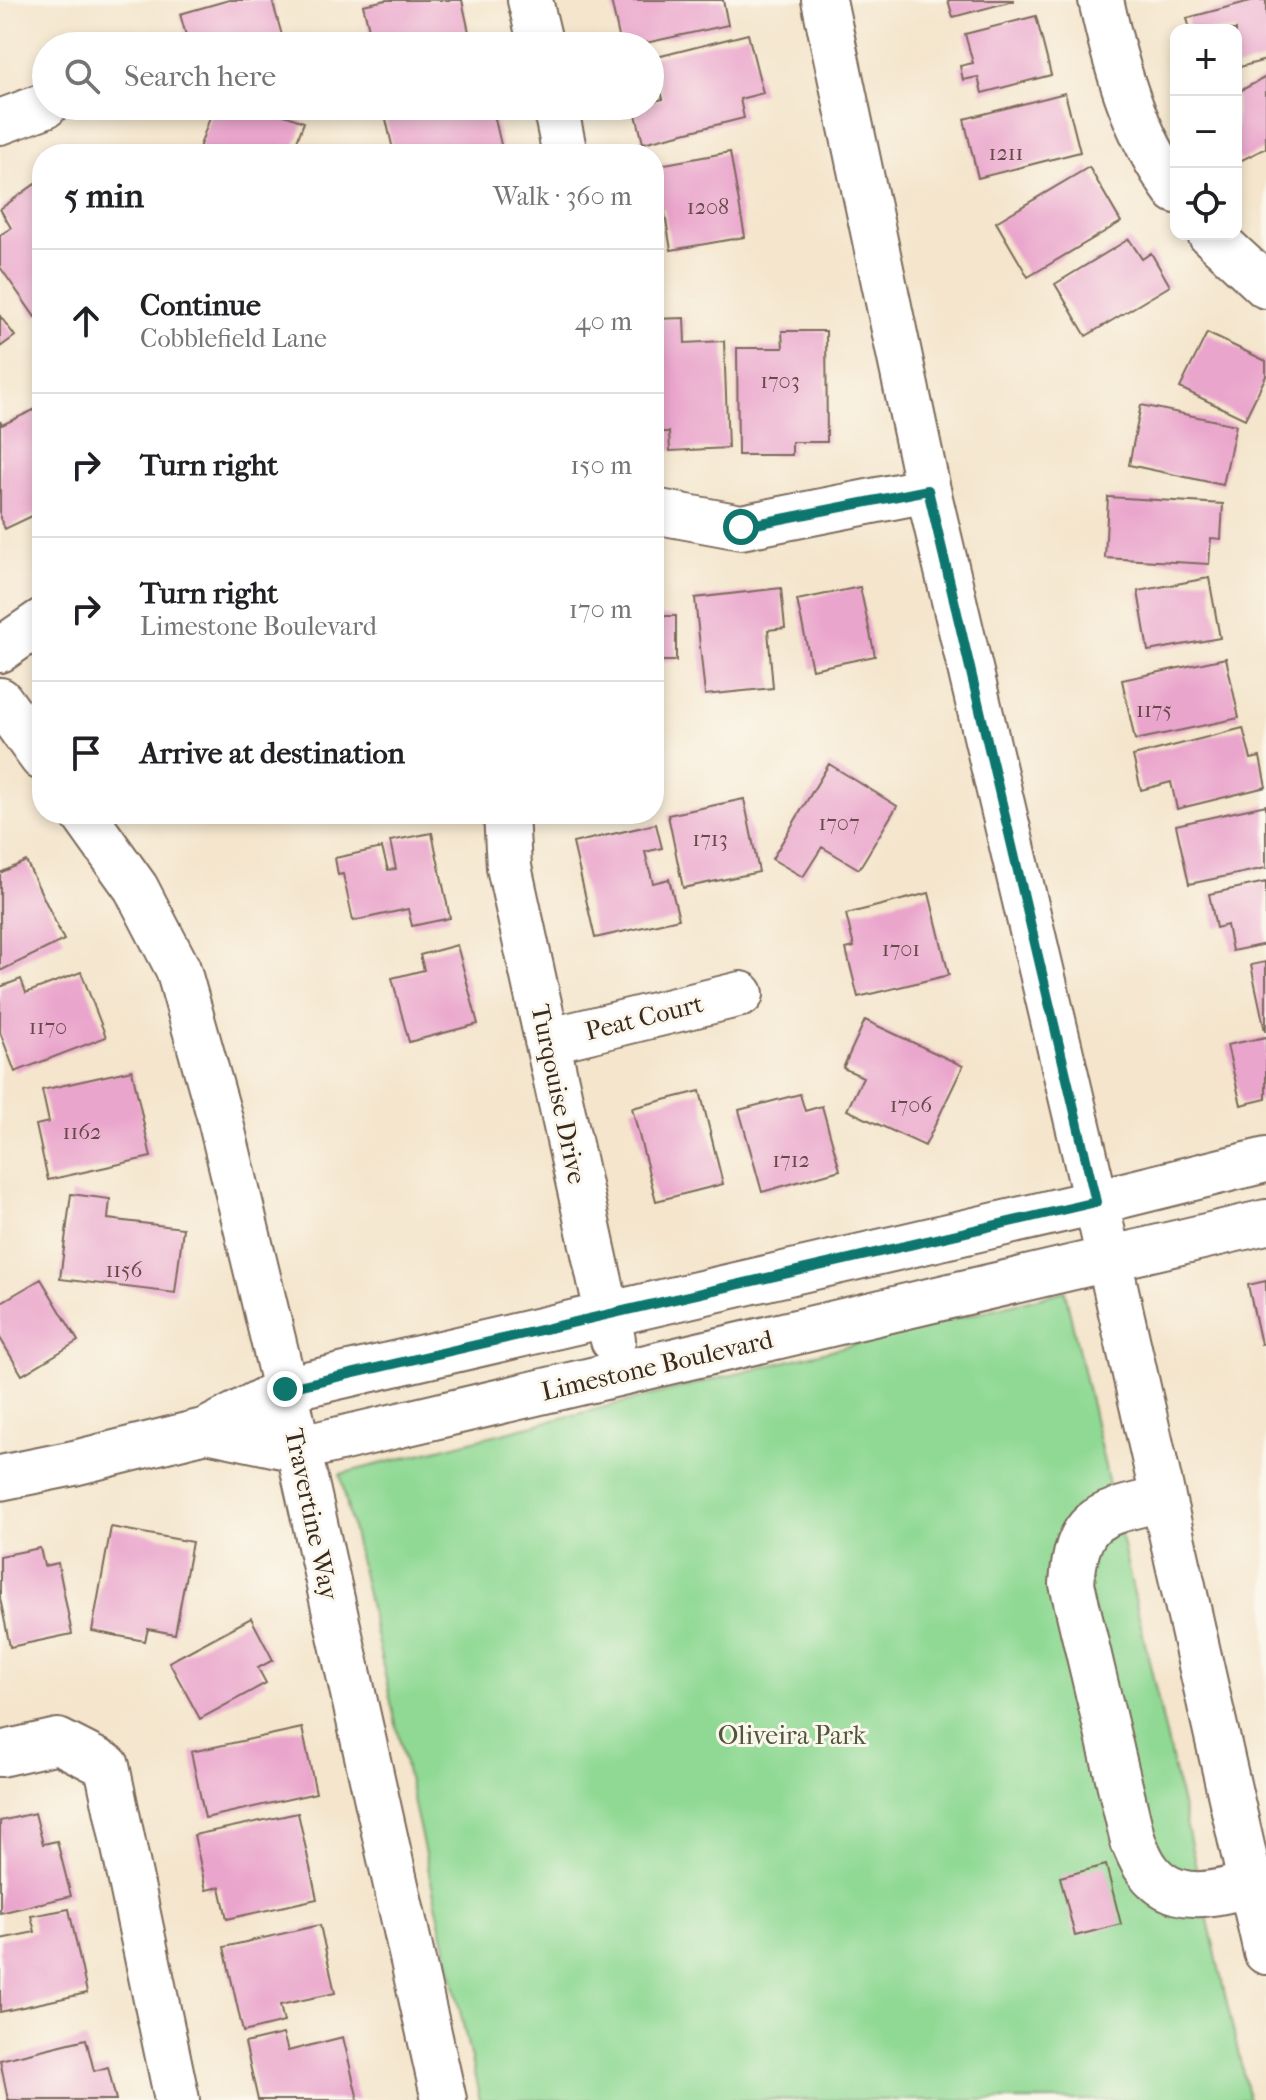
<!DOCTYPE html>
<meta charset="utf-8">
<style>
:root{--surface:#fff;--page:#f6f6f6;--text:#202124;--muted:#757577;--line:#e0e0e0}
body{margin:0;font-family:"IM FELL French Canon",serif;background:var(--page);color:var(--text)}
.controls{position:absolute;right:24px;top:24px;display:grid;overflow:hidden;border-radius:16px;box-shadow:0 4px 12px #0003}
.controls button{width:72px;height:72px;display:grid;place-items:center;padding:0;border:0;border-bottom:2px solid var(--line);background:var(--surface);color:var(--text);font:40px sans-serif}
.stop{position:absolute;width:24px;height:24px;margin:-18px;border:6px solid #0f766e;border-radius:50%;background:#fff}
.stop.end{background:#0f766e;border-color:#fff;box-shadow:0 2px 8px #0008}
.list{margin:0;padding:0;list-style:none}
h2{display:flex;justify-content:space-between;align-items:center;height:104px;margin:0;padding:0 32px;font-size:34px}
h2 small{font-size:26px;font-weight:400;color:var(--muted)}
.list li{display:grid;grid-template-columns:52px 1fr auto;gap:24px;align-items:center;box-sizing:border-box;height:144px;padding:0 32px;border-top:2px solid var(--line)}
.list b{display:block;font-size:30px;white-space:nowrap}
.list p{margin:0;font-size:26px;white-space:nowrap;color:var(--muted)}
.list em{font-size:26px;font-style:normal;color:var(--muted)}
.icon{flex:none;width:44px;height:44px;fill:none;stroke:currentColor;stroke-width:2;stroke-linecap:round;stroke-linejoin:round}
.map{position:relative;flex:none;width:1266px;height:2100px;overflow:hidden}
.search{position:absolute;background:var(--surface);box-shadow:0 4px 12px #0003;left:32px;top:32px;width:632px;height:88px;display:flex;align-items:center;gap:20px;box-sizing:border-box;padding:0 28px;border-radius:44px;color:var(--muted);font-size:30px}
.panel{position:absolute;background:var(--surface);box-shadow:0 4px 12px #0003;left:32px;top:144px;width:632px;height:680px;border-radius:32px}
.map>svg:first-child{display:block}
.green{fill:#90d994;stroke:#668259;stroke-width:2}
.building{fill:#eaa5cc}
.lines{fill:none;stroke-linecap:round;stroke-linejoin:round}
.minor-casing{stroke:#7c6b5b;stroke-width:48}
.minor{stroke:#fff;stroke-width:44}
.route{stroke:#0f766e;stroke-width:10}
.labels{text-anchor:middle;stroke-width:6;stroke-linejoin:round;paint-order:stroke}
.number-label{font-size:22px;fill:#67494a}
.street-label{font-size:26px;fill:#3b2a1e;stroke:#fbf7ec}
.park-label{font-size:26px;fill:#50563c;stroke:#fbf7ec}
</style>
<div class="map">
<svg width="1266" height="2100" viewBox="0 0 1266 2100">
<rect width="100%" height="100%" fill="#fbf7ec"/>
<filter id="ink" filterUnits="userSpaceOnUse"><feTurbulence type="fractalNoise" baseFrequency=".0125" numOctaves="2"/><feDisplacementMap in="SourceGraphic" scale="16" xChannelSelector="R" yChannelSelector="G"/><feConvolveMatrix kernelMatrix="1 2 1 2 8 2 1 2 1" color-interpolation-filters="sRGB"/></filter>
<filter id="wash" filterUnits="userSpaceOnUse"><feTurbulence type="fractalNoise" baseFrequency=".006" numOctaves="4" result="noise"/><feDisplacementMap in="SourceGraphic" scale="32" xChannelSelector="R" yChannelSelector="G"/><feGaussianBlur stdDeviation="1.8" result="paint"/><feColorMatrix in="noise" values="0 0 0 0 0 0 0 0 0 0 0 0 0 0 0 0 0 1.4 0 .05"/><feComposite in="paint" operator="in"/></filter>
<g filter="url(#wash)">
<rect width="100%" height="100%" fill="#f4e5cc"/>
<!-- green -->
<path class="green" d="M1065,1291l184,809h-769l-140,-626z"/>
<g id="blocks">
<!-- building -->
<path class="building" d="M229,0h43l13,46h-96l-9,-32z
M386,0h76l10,46h-99l-10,-41z
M611,0h112l5,25 -96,21h-11z
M948,0h65v1l-60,16z
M1254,0h12v60l-30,8v-38h-46l-3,-12z
M1036,16l15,59 -69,18 -4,-16 -15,3 -3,-14 13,-3 -8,-29z
M748,34l15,59 -23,6 4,19 -101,25 -9,-37h16v-4l13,-3 -10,-41z
M1266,77v71l-26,13 -4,-8v-60z
M1065,93l15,59 -102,26 -14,-59z
M214,106h45l45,16 -12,32h-95z
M383,106h109l10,43 -22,5h-86z
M730,152l15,85 -74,13 -7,-42 -10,2v-44z
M1089,167l32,55 -93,55 -32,-55z
M42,179v133l-7,5 -35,-50v-32l11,-7 -11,-19z
M1129,239l13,20 9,-6 19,33 -84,50 -31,-52z
M0,316l15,20 -15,11z
M684,318l1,25 39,-2 4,107 -58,3 -1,-19h-15v-113z
M782,331h44l1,111h-35v13h-54l-1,-107h46z
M1207,333l59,28v15l-21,43 -65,-31z
M1141,405l95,20 -13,60 -94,-20z
M42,406v119l-2,1 -6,-11 -29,14 -5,-11v-97l2,4z
M1108,497l115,7 -2,35 -10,-1 -2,26 -104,-6z
M1209,578l11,60 -72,13 -10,-60z
M860,587l15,69 -63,13 -15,-69z
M781,588l4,40 -17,2 5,58 -68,7 -10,-97z
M654,616h22v45h-22z
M1226,658l13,60 -104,22 -13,-60z
M1243,728l8,31 9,-2 6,30 -89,22 -6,-27 -30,8 -8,-34z
M829,764l68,42 -38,63 -37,-22 -19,30 -31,-18z
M744,799l15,73 -76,16 -15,-73z
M1266,805v63l-77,16 -13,-59z
M656,824l6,24 -17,4 8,31 16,-4 10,40 -84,19 -22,-95z
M432,833l18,85 -38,8 -4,-17 -55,12 -10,-47 -5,1 -3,-17 47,-10 6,22 8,-1 -6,-28z
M26,861l38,79 -64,31v-98z
M1266,882v62l-34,7 -5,-26 -11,3 -7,-34z
M929,893l20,82 -91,22 -12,-48 8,-2 -8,-33z
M457,945l21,79 -69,18 -17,-64 32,-8 -4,-15z
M1266,962v69h-1l-14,-66z
M81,972l25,65 -91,35 -15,-40v-45l21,-8 5,14z
M865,1020l98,46 -38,80 -78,-36 16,-33 -20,-9z
M1266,1037v62l-25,6 -14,-60z
M132,1070l19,87 -103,23 -12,-55 13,-3 -7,-32z
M700,1091l23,93 -67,17 -24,-93z
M800,1094l5,17 17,-5 18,64 -78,22 -23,-82z
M71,1194l39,5 -2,20 75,9 -8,65 -115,-14z
M41,1279l37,62 -56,34 -22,-37v-35z
M1266,1281v62l-5,1 -13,-59z
M111,1527l81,15 -17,92 -27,-5 -3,12 -53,-10z
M40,1548l4,18 14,-3 14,71 -62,13 -10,-49v-42z
M251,1618l22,42 -15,8 8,15 -66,36 -31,-57z
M302,1728l14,65 -111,25 -14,-66z
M35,1813l8,31 14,-3 14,55 -71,17v-92z
M298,1813l19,86 -90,20 -7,-32 -14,3 -12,-55z
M1106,1865l15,59 -46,12 -15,-59z
M69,1909l18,84 -87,19v-73l35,-7 -4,-16z
M320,1925l15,68 -55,12 4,17 -41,10 -19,-85z
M283,2034l5,17 55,-14 15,63h-100l-13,-57z
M86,2039l8,32 14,-4 8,33h-108l-8,-40z"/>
</g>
</g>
<g filter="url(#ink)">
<use href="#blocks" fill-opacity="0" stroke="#7c6b5b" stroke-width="2"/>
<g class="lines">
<defs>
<path id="minor" d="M530,0l11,46
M824,0l104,490 168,712 170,750
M1101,0c15,68 33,134 75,191
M555,106l10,48
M0,122l46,-17
M1210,234l56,52
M654,511l87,16 187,-37
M0,650l42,-29
M0,700l42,58
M83,814l53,74 42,81 41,146 66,274 159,711
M506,814l3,53 104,473
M547,1041l194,-47
M207,1430l90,19 969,-227
M0,1478l74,-15 133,-33 78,-41 811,-187 170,-42
M1162,1499c-60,15 -85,14 -90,85l61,257c4,9 8,20 14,28 26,37 68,25 104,15
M0,1754l58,-13 49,25 70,334"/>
</defs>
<!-- minor casing -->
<use href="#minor" class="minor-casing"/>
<!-- minor -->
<use href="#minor" class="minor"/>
</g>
</g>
<g class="lines" filter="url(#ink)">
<!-- route -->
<path class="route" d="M285,1389l811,-187 -168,-712 -187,37"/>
</g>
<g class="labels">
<!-- number labels -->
<g class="number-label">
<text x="1006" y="160">1211</text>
<text x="708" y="214">1208</text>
<text x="780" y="388">1703</text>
<text x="1154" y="717">1175</text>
<text x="839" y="830">1707</text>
<text x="710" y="846">1713</text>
<text x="901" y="956">1701</text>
<text x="48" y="1034">1170</text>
<text x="911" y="1112">1706</text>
<text x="82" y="1139">1162</text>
<text x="791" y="1167">1712</text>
<text x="124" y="1277">1156</text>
</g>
<!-- street labels -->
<g class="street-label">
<text transform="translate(644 1017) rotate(-14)" y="9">Peat Court</text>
<text transform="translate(559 1094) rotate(78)" y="9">Turqouise Drive</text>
<text transform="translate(657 1365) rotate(-13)" y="9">Limestone Boulevard</text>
<text transform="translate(312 1514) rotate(78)" y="9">Travertine Way</text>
</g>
<!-- park labels -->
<g class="park-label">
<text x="792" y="1744">Oliveira Park</text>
</g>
</g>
</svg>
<div class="controls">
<button>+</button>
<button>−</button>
<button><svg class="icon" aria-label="locate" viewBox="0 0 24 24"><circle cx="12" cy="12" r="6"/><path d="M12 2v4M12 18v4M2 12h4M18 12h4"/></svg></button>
</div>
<div class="stop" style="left:741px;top:527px"></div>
<div class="stop end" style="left:285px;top:1389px"></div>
<div class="search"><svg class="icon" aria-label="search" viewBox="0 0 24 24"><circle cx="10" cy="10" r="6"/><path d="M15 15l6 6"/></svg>Search here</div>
<section class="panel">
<h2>5 min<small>Walk · 360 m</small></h2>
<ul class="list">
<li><svg class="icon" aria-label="ahead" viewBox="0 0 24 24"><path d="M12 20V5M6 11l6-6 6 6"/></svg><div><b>Continue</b><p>Cobblefield Lane</p></div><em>40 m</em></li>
<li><svg class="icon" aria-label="right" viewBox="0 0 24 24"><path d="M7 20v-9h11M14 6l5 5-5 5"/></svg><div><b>Turn right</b></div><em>150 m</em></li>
<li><svg class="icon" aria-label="right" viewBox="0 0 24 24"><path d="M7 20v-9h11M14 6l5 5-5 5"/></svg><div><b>Turn right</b><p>Limestone Boulevard</p></div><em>170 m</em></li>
<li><svg class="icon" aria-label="arrive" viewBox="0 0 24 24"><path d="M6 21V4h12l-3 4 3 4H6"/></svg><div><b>Arrive at destination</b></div></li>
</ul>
</section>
</div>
